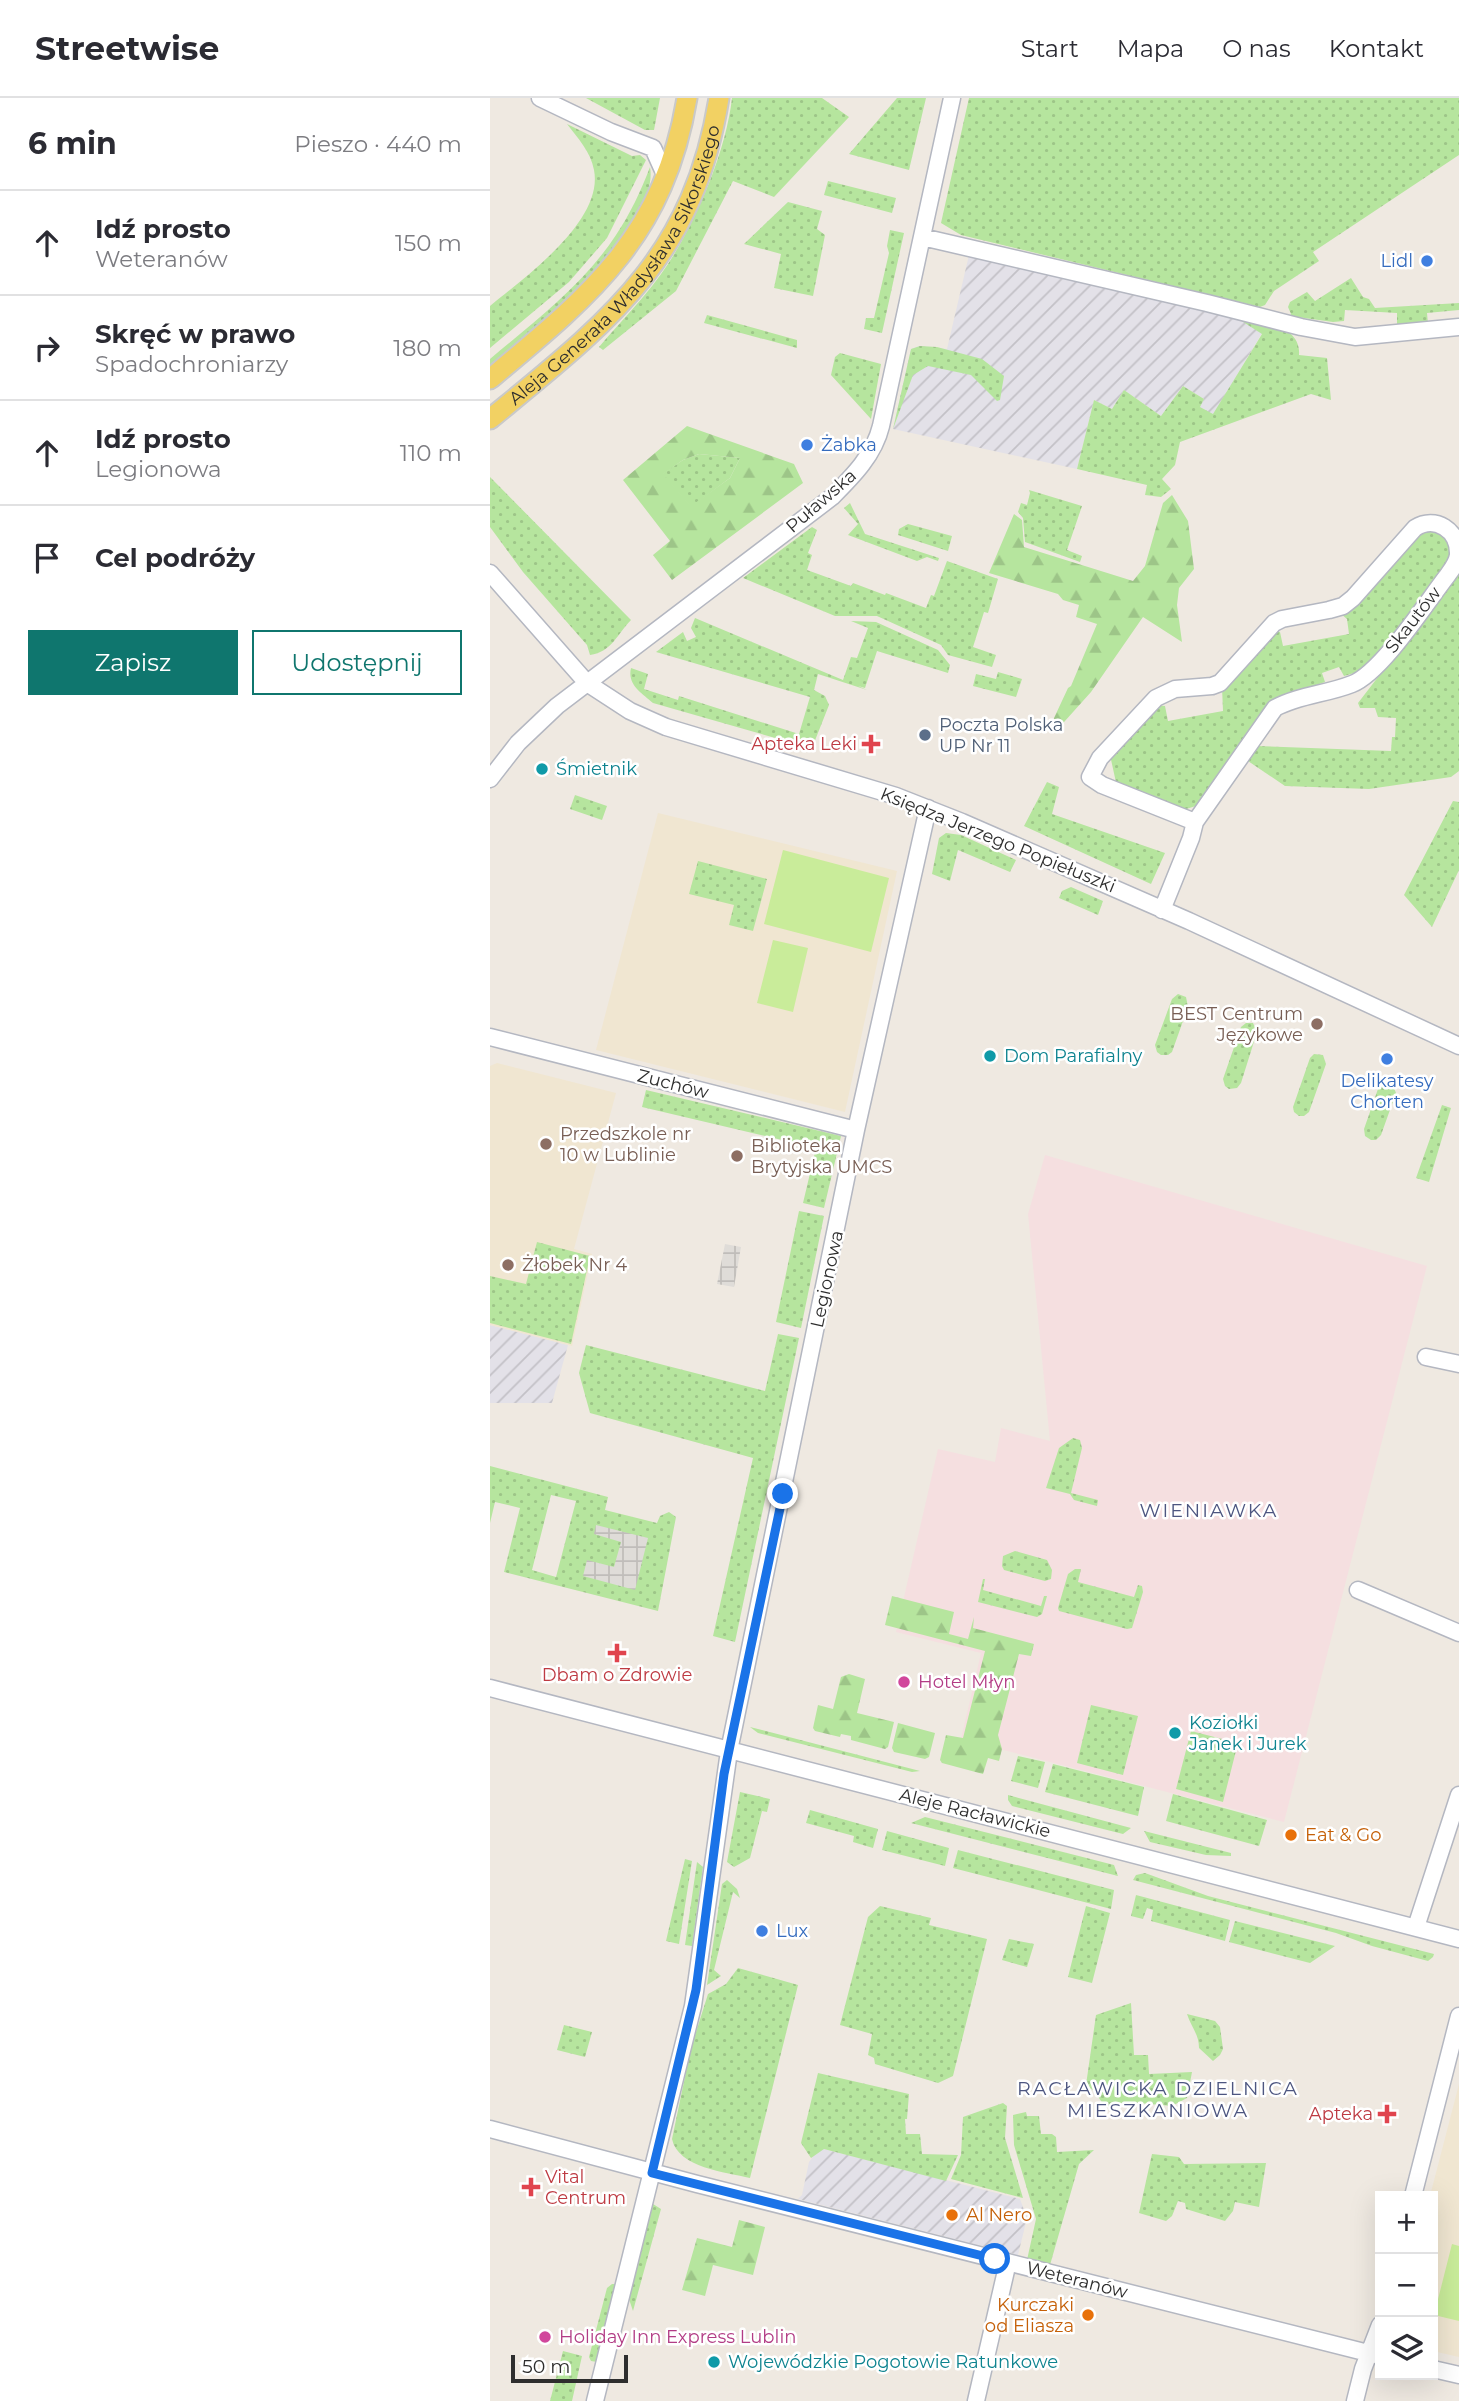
<!DOCTYPE html>
<html lang="pl">
<meta charset="utf-8">
<style>
:root{--surface:#fff;--page:#f7f7f7;--text:#2b2b33;--muted:#7c7c81;--line:#e1e1e2;--accent:#0f766e}
body{margin:0;font-family:Montserrat,sans-serif;background:var(--page);color:var(--text)}
.controls{position:absolute;right:21px;bottom:21px;display:grid;overflow:hidden;border-radius:0px;box-shadow:0 7px 28px #0002}
.controls button{width:63px;height:63px;display:grid;place-items:center;padding:0;border:0;border-bottom:2px solid var(--line);background:var(--surface);color:var(--text);font:35px sans-serif}
.scale{position:absolute;left:21px;bottom:18px;width:117px;box-sizing:border-box;padding-left:7px;border:4px solid #2e2e2e;border-top:0;font-size:19px;line-height:24px;white-space:nowrap;color:#2e2e2e;-webkit-text-stroke:5px #fff;paint-order:stroke}
.stop{position:absolute;width:21px;height:21px;margin:-16px;border:5px solid #1a73e8;border-radius:50%;background:#fff}
.stop.end{background:#1a73e8;border-color:#fff;box-shadow:0 2px 7px #0008}
.list{margin:0;padding:0;list-style:none}
h2{display:flex;justify-content:space-between;align-items:center;height:91px;margin:0;padding:0 28px;font-size:30px}
h2 small{font-size:23px;font-weight:400;color:var(--muted)}
.list li{display:grid;grid-template-columns:46px 1fr auto;gap:21px;align-items:center;box-sizing:border-box;height:105px;padding:0 28px;border-top:2px solid var(--line)}
.list b{display:block;font-size:26px;white-space:nowrap}
.list p{margin:0;font-size:23px;white-space:nowrap;color:var(--muted)}
.list em{font-size:23px;font-style:normal;color:var(--muted)}
.actions{display:flex;gap:14px;padding:21px 28px}
.actions a{flex:1;padding:16px 0;border:2px solid var(--accent);border-radius:0px;text-align:center;font-size:24px;color:var(--accent)}
.actions .main{background:var(--accent);color:#fff}
.icon{flex:none;width:38px;height:38px;fill:none;stroke:currentColor;stroke-width:2;stroke-linecap:round;stroke-linejoin:round}
.map{position:relative;flex:none;width:969px;height:2303px;overflow:hidden}
header{display:flex;align-items:center;gap:42px;box-sizing:border-box;height:98px;padding:0 35px;background:var(--surface);border-bottom:2px solid var(--line)}
header strong{font-size:33px}
nav{display:flex;gap:38px;margin-inline-start:auto;font-size:24px}
main{display:flex}
aside{flex:1;background:var(--surface)}
.map>svg:first-child{display:block}
.industrial{fill:url(#industrial-furrows)}
.education{fill:#f0e6d1}
.medical{fill:#f5dfe0}
.green{fill:url(#green-dots);fill-rule:evenodd}
.forest{fill:url(#forest-firs);fill-rule:evenodd}
.pitch{fill:#c9ec9a}
.plaza{fill:url(#plaza-grid)}
.lines{fill:none;stroke-linecap:round;stroke-linejoin:round}
.minor-casing{stroke:#b4b7c1;stroke-width:19}
.major-casing{stroke:#c9c9c9;stroke-width:23}
.minor{stroke:#fff;stroke-width:16}
.major{stroke:#f2d163;stroke-width:19}
.route{stroke:#1a73e8;stroke-width:9}
.shop-dot{fill:#3f7fe0;stroke:#fff;stroke-width:2.5}
.service-dot{fill:#5c6f8a;stroke:#fff;stroke-width:2.5}
.health-dot{fill:#e0444e;stroke:#fff;stroke-width:2.5}
.culture-dot{fill:#0f9aa8;stroke:#fff;stroke-width:2.5}
.education-dot{fill:#8d6e63;stroke:#fff;stroke-width:2.5}
.hotel-dot{fill:#d1479c;stroke:#fff;stroke-width:2.5}
.food-dot{fill:#e8710a;stroke:#fff;stroke-width:2.5}
.labels{text-anchor:middle;stroke-width:5;stroke-linejoin:round;paint-order:stroke}
.shop-label{font-size:18px;fill:#366cbe;stroke:#fff;text-anchor:start}
.street-label{font-size:18px;fill:#2e2e2e;stroke:#fff}
.service-label{font-size:18px;fill:#4e5e75;stroke:#fff;text-anchor:start}
.health-label{font-size:18px;fill:#be3a42;stroke:#fff;text-anchor:end}
.culture-label{font-size:18px;fill:#0d838f;stroke:#fff;text-anchor:start}
.education-label{font-size:18px;fill:#785e54;stroke:#fff;text-anchor:start}
.hotel-label{font-size:18px;fill:#b23c85;stroke:#fff;text-anchor:start}
.food-label{font-size:18px;fill:#c56008;stroke:#fff;text-anchor:start}
.neighbourhood-label{font-size:19px;letter-spacing:2px;fill:#4d5680;stroke:#fff}
</style>
<header>
<strong>Streetwise</strong>
<nav><a>Start</a><a>Mapa</a><a>O nas</a><a>Kontakt</a></nav>
</header>
<main>
<aside>
<h2>6 min<small>Pieszo · 440 m</small></h2>
<ul class="list">
<li><svg class="icon" aria-label="ahead" viewBox="0 0 24 24"><path d="M12 20V5M6 11l6-6 6 6"/></svg><div><b>Idź prosto</b><p>Weteranów</p></div><em>150 m</em></li>
<li><svg class="icon" aria-label="right" viewBox="0 0 24 24"><path d="M7 20v-9h11M14 6l5 5-5 5"/></svg><div><b>Skręć w prawo</b><p>Spadochroniarzy</p></div><em>180 m</em></li>
<li><svg class="icon" aria-label="ahead" viewBox="0 0 24 24"><path d="M12 20V5M6 11l6-6 6 6"/></svg><div><b>Idź prosto</b><p>Legionowa</p></div><em>110 m</em></li>
<li><svg class="icon" aria-label="arrive" viewBox="0 0 24 24"><path d="M6 21V4h12l-3 4 3 4H6"/></svg><div><b>Cel podróży</b></div></li>
</ul>
<div class="actions"><a class="main">Zapisz</a><a>Udostępnij</a></div>
</aside>
<div class="map">
<svg width="969" height="2303" viewBox="0 0 969 2303">
<defs>
<pattern id="industrial-furrows" width="10" height="10" patternUnits="userSpaceOnUse" patternTransform="scale(1.75)"><rect width="10" height="10" fill="#e3e1e8"/><path d="M-1 1l2-2M0 10L10 0M9 11l2-2" fill="none" stroke="#c3c1c7"/></pattern>
<pattern id="green-dots" width="8" height="8" patternUnits="userSpaceOnUse" patternTransform="scale(1.75)"><rect width="8" height="8" fill="#b6e59e"/><path d="M2 2h.1M6 6h.1" fill="none" stroke="#9dc588" stroke-width="1.8" stroke-linecap="round"/></pattern>
<pattern id="forest-firs" width="22" height="20" patternUnits="userSpaceOnUse" patternTransform="scale(1.75)"><rect width="22" height="20" fill="#b6e59e"/><path d="M5 1l3.5 6h-7zM16 11l3.5 6h-7z" fill="#9dc588"/></pattern>
<pattern id="plaza-grid" width="8" height="8" patternUnits="userSpaceOnUse" patternTransform="scale(1.75)"><rect width="8" height="8" fill="#dfdcd8"/><path d="M0 4h8M4 0v8" fill="none" stroke="#c0bdba"/></pattern>
</defs>
<rect width="100%" height="100%" fill="#efe9e1"/>
<!-- industrial -->
<path class="industrial" d="M479,157l260,58 33,20 -49,82 -14,-8 5,-8 -21,-13 -22,30 -37,-26 -12,19 -18,-9 -17,69 -184,-40 18,-80 8,-3 28,3z
M0,1227l78,20 -16,58h-62z
M334,2051l196,50 7,19 -9,37 -220,-56 4,-4 7,-33 7,-9z"/>
<!-- education -->
<path class="education" d="M168,715l239,58 -52,241 -249,-62z
M7,965l119,30 -42,156 18,5 -20,92 -82,-21v-259z
M969,1986v273l-26,-6v-155h-3z"/>
<!-- medical -->
<path class="medical" d="M555,1057l382,111 -143,556 -323,-83 20,-86 -85,-21 42,-183 57,13 6,-34 49,13 -22,-227z"/>
<!-- green -->
<path class="green" d="M96,0h74l-6,32h-9z
M242,0h90l27,19 -75,80 -41,-16 -57,110 -73,59 -4,-3c23,-27 50,-54 69,-83 29,-45 58,-113 64,-166z
M407,0h29l-17,72 -60,-16z
M479,0h490v57l-146,97 6,9 -45,30 -9,14 -5,2 -299,-72 -20,-12z
M77,26l65,32 8,-1 6,5 -39,78 -38,44 -79,66v-42c35,-29 114,-85 104,-136 -3,-18 -17,-33 -27,-46z
M160,69c11,58 -119,164 -160,198v-6c45,-38 94,-75 126,-124 14,-21 25,-44 34,-68z
M338,83l68,17 -4,15 -68,-18z
M298,104l34,9 -5,18 8,6 -12,61 -39,-8 7,-34 -37,-10z
M400,132l14,3 -22,100 -18,-4 2,-11h8l15,-65 -2,-7z
M861,180l12,19 6,2 6,9 84,-5v7l-32,3 1,11h-31v-11l-52,-3 -1,11 -11,1 -43,-6 1,-2 -3,-7 2,-5 17,-10 8,9z
M739,215c24,6 73,10 70,42l28,3 4,42 -20,-6 -131,48 -5,23 -13,14 9,10 -10,8 -16,-2 2,-10 -70,-16 17,-69 18,9 12,-19 37,26 22,-30 21,13 -4,8 13,7 49,-80z
M217,217l90,25v8l-93,-25z
M430,248l17,1 45,12 22,17 -4,24 -3,1 -26,-26 -43,-9 -15,9 -20,54 18,-80z
M350,255l41,11 -10,55 -40,-44 4,-18z
M209,356l41,4 -10,20 -39,29 -29,-33 21,-14z
M0,379l141,143c-14,14 -19,32 -41,35l-3,-10 -64,-73 -33,-45z
M539,392l53,16 -15,44 15,6 -2,6 -55,-20 -2,-24 -5,-6 3,-9 6,2 3,-12z
M360,405l15,31 74,24 -1,3 -11,-4 -10,4 -69,-26 10,-11 -14,-16z
M418,426l44,12 -4,15 -50,-16 1,-6z
M322,429l5,3 -9,23 4,2 -5,15 44,16 2,-3 32,12 1,-2 40,15 5,-13 3,1 13,-35 51,18 -10,34 -4,-1 -11,35 23,8 -4,12 -44,-12 -7,-10 -64,-29h-42l-92,-38z
M937,432c18,3 23,13 24,30l-60,81 -30,30 -17,5 -5,-9 -17,6 3,9 -42,14 -7,5 -77,104 -16,5 -66,-23 -7,-32 44,-50 11,1 3,15 55,-10 -1,-24 54,-56 4,1 3,14 66,-12 -2,-15 -6,-5 70,-78z
M969,474v199l-8,6 -82,12 -84,-3 -37,-25 8,-15 135,5 1,-14h3l1,-19 -18,-1 -3,-9h-15l-2,-5z
M205,520l148,62 8,-23 6,1 11,-30 -17,-7 25,1 62,28 12,15 -2,8 -71,-22 -12,37 -7,-2 9,4 -49,-16 -4,16 11,6 4,9 -15,38 -7,4 -154,-44c-11,-10 -26,-18 -22,-35l17,6 -4,15 34,11 1,-4 120,38 11,-37 -154,-45 27,-20 4,9 9,-4 -5,-9z
M508,574l24,7 -6,18 -43,-11 3,-12 20,5z
M557,684l12,5 -7,27 113,39 -14,31 -127,-58z
M85,697l32,11 -5,14 -32,-11z
M963,703l6,1v68l-27,57 -28,-32z
M456,735l15,2 55,25 -6,12 -52,-22 -8,31 -18,-7 7,-36z
M208,763l69,18 -14,52 -24,-6 5,-20 -45,-11z
M581,789l32,14 -5,14 -39,-17 3,-7z
M688,896l8,3 2,10 -16,45 -4,3h-7l-4,-3 -2,-7 17,-46z
M756,925h7l4,9 -16,51 -4,5 -8,1 -4,-3 -2,-7 18,-52z
M824,956l9,1 3,9 -17,48 -5,4h-5l-5,-4 -1,-5 17,-49z
M894,984l8,1 4,10 -15,42 -5,5h-5l-6,-4 -1,-7 15,-43z
M156,992l195,46 -17,72 -21,-5 13,-55 -174,-41z
M952,1007l9,3 -22,74 -13,-4z
M309,1113l25,5 -23,112 -25,-6z
M47,1144l53,14 -19,88 -81,-21v-47l36,8z
M288,1236l21,4 -64,304 -22,-6 40,-178 -163,-45 -11,-40 7,-28 179,46z
M583,1340l7,2 2,8 -11,45 27,7 -1,6 -23,-6 -4,-6 -24,-6 13,-40z
M0,1368l118,31 -3,13 52,13 3,-7 9,-4 7,5 -18,94 -154,-39 16,-64 -25,-6 -5,21zM61,1397l25,6 -20,76 -24,-7z
M525,1453l32,9 5,10 -1,9 -6,2 -41,-11 -2,-4 1,-10z
M585,1471h6l-3,13 56,15 4,-12 4,1 1,6 -11,36 -5,1 -68,-18 -1,-3 10,-34z
M493,1481h2l-2,11 58,16 3,-10h3l-5,18 -5,3 -59,-15z
M601,1607l47,11 -15,59 -46,-12z
M260,1629l170,44 -8,1 -154,-39z
M701,1633l47,12 -15,59 -47,-13z
M528,1658l27,6 -7,26 -27,-7z
M563,1666l91,23 -6,29 -93,-24z
M250,1694l30,7 -3,13 -5,-1 -12,47 -16,9 -7,-5z
M683,1696l94,26 -8,26 -93,-25z
M518,1697l123,33 -8,6 -111,-28 -4,-6z
M320,1712l68,19 -5,19 -20,-6 1,-6 -48,-13z
M435,1719l189,48 4,11 -207,-53z
M397,1733l62,17 -4,18 -63,-16z
M654,1733l87,22v3l-25,-1 -56,-13z
M468,1752l156,40 -3,19 -158,-41z
M195,1761l7,2 -13,83 -13,-3z
M207,1764l6,5 -11,79 -7,-1z
M655,1775l63,23 226,58 -1,3 -5,4 -56,-15 -36,-13 -203,-53 3,-5z
M237,1782l10,9 3,9 -7,-6 -19,78 7,6 -14,9 15,-101z
M646,1797l94,25 -5,21 -74,-20 2,-11 -6,-2 -4,11 -12,-3z
M390,1808l51,12 -2,7 58,14 -34,137 -15,7 -63,-19 -1,-6 -6,-3 4,-21 -32,-9 28,-108z
M596,1808l24,7 -18,70 -24,-6z
M745,1823l100,25 -25,17 -81,-21z
M519,1841l25,5 -7,23 -25,-7z
M248,1870l60,17 -48,193c-24,-6 -72,-10 -78,-39l19,-91 17,-54 18,-10z
M641,1905l3,52h14l1,19 43,-2 -5,26 -15,8 -45,-4 -22,5 -10,-15 -9,-7 10,-70z
M697,1916l28,7 5,6 3,22 -3,6 -7,6 -14,-13c0,-14 -8,-21 -12,-34z
M74,1927l28,7 -7,25 -28,-7z
M328,1975l91,21 -2,25h-2l1,15h14l2,20 36,1 -12,26 -122,-32 -13,9 -10,-15z
M513,2005l4,3 -2,32 18,60 -72,-19 10,-24 2,-38z
M536,2014l1,4h12l2,18h11l4,3 1,15 37,-2 -15,14 -29,101 -23,-5 9,-41 -22,-74 -1,-30z
M662,2056l27,3 5,7 82,-1 -7,44 -24,-5 -2,9 -8,10 -39,-12 -1,-6 -7,-2 -6,15 -6,5 -27,-8z
M163,2106l8,5 -28,102 -4,-12z
M122,2186h4l-19,78 -6,-1 -2,-4 18,-69z
M73,2253l19,5 -10,45h-22z"/>
<!-- forest -->
<path class="forest" d="M197,328l107,38 9,19 -131,97 -19,-25 17,-14 -47,-61zM209,356l41,4 -10,20 -39,28 -28,-32 20,-14z
M682,397l16,26 6,48 -15,19 -2,17 5,37 -39,-25 -52,75 -35,39 -2,-13 14,-30 3,-2 26,-62 -21,-7 3,-12 -16,-5 -5,-6 -69,-21 25,-59 8,6 2,27 109,34 12,-15 18,-63z
M402,1498l62,16 -5,22 19,5 6,-22 -1,11 61,16 -3,12 -12,-2 -21,81 4,14 -3,12 -11,-3 -5,16 -41,-11 -2,-3 6,-25 17,3 22,-87 -100,-26z
M359,1576l16,5 -8,34 37,9 -6,25 -3,2 -34,-9v-4l-10,-2 -1,3 -25,-6 -2,-3 5,-23 15,4 8,-32z
M408,1625l37,10 -6,24 -4,2 -31,-7 -2,-4z
M249,2122l26,7 -12,48 -40,-10 -8,31 -23,-6 15,-52 35,9z"/>
<!-- pitch -->
<path class="pitch" d="M293,752l106,28 -18,74 -107,-28z
M283,842l35,8 -15,64 -36,-9z
M962,2146l7,2v75l-25,-6z"/>
<!-- plaza -->
<path class="plaza" d="M235,1146l16,3 -7,40 -17,-3z
M106,1427l52,13 -13,52 -52,-14 4,-16 27,7 7,-25 -27,-8z"/>
<g class="lines">
<defs>
<path id="minor" d="M50,0l71,34 42,16 13,29
M432,139l285,66 94,24 54,10 104,-10
M0,475l97,110 43,28 36,16 230,69 66,26 227,99 270,125
M0,681l28,-36 39,-37 275,-209c21,-21 42,-42 49,-71l71,-328
M672,812l29,-72 4,-16 80,-114c24,-13 52,-14 77,-24 30,-12 74,-81 95,-108 5,-7 10,-13 11,-21 1,-25 -23,-40 -43,-27l-62,70 -10,8 -14,4 -47,9 -8,4 -54,60 -8,3 -37,3 -19,9 -56,60 -10,19 12,8 93,37
M0,939l366,93
M936,1259l33,7
M868,1492l101,43
M0,1590l969,251
M926,1829l43,-132
M0,2031l207,55 683,172
M923,2098l46,-180
M943,2271l26,6
M105,2303l98,-395 36,-255 127,-621 72,-322
M486,2303l32,-139
M865,2303l8,-32 17,-44"/>
<g id="major">
<path d="M0,281c102,-85 174,-143 197,-281"/>
<path id="s1" d="M0,321c118,-97 203,-160 229,-321"/>
</g>
</defs>
<!-- minor casing -->
<use href="#minor" class="minor-casing"/>
<!-- major casing -->
<use href="#major" class="major-casing"/>
<!-- minor -->
<use href="#minor" class="minor"/>
<!-- major -->
<use href="#major" class="major"/>
</g>
<g class="lines">
<!-- route -->
<path class="route" d="M293,1396l-59,280 -28,216 -44,183 343,86"/>
</g>
<!-- markers -->
<g class="shop-dot">
<circle cx="937" cy="163" r="7"/>
<circle cx="317" cy="347" r="7"/>
<circle cx="897" cy="961" r="7"/>
<circle cx="272" cy="1833" r="7"/>
</g>
<circle class="service-dot" cx="435" cy="637" r="7"/>
<g class="health-dot">
<path d="M377.5 635.5h7v7h7v7h-7v7h-7v-7h-7v-7h7z"/>
<path d="M123.5 1544.5h7v7h7v7h-7v7h-7v-7h-7v-7h7z"/>
<path d="M893.5 2005.5h7v7h7v7h-7v7h-7v-7h-7v-7h7z"/>
<path d="M37.5 2078.5h7v7h7v7h-7v7h-7v-7h-7v-7h7z"/>
</g>
<g class="culture-dot">
<circle cx="52" cy="671" r="7"/>
<circle cx="500" cy="958" r="7"/>
<circle cx="685" cy="1635" r="7"/>
<circle cx="224" cy="2264" r="7"/>
</g>
<g class="education-dot">
<circle cx="827" cy="926" r="7"/>
<circle cx="56" cy="1046" r="7"/>
<circle cx="247" cy="1058" r="7"/>
<circle cx="18" cy="1167" r="7"/>
</g>
<g class="hotel-dot">
<circle cx="414" cy="1584" r="7"/>
<circle cx="55" cy="2239" r="7"/>
</g>
<g class="food-dot">
<circle cx="801" cy="1737" r="7"/>
<circle cx="462" cy="2117" r="7"/>
<circle cx="598" cy="2217" r="7"/>
</g>
<g class="labels">
<!-- shop labels -->
<g class="shop-label">
<text x="923" y="169" text-anchor="end">Lidl</text>
<text x="331" y="353">Żabka</text>
<text x="897" y="989" text-anchor="middle">Delikatesy<tspan x="897" dy="21">Chorten</tspan></text>
<text x="286" y="1839">Lux</text>
</g>
<!-- street labels -->
<g class="street-label">
<text dy="6" stroke="none"><textPath href="#s1" startOffset="203">Aleja Generała Władysława Sikorskiego</textPath></text>
<text transform="translate(331 403) rotate(-41)" y="6">Puławska</text>
<text transform="translate(923 522) rotate(-52)" y="6">Skautów</text>
<text transform="translate(508 742) rotate(22)" y="6">Księdza Jerzego Popiełuszki</text>
<text transform="translate(183 986) rotate(14)" y="6">Zuchów</text>
<text transform="translate(337 1181) rotate(-78)" y="6">Legionowa</text>
<text transform="translate(485 1715) rotate(14)" y="6">Aleje Racławickie</text>
<text transform="translate(587 2182) rotate(14)" y="6">Weteranów</text>
</g>
<!-- service labels -->
<g class="service-label">
<text x="449" y="633">Poczta Polska<tspan x="449" dy="21">UP Nr 11</tspan></text>
</g>
<!-- health labels -->
<g class="health-label">
<text x="367" y="652">Apteka Leki</text>
<text x="127" y="1583" text-anchor="middle">Dbam o Zdrowie</text>
<text x="883" y="2022">Apteka</text>
<text x="55" y="2085" text-anchor="start">Vital<tspan x="55" dy="21">Centrum</tspan></text>
</g>
<!-- culture labels -->
<g class="culture-label">
<text x="66" y="677">Śmietnik</text>
<text x="514" y="964">Dom Parafialny</text>
<text x="699" y="1631">Koziołki<tspan x="699" dy="21">Janek i Jurek</tspan></text>
<text x="238" y="2270">Wojewódzkie Pogotowie Ratunkowe</text>
</g>
<!-- education labels -->
<g class="education-label">
<text x="813" y="922" text-anchor="end">BEST Centrum<tspan x="813" dy="21">Językowe</tspan></text>
<text x="70" y="1042">Przedszkole nr<tspan x="70" dy="21">10 w Lublinie</tspan></text>
<text x="261" y="1054">Biblioteka<tspan x="261" dy="21">Brytyjska UMCS</tspan></text>
<text x="32" y="1173">Żłobek Nr 4</text>
</g>
<!-- hotel labels -->
<g class="hotel-label">
<text x="428" y="1590">Hotel Młyn</text>
<text x="69" y="2245">Holiday Inn Express Lublin</text>
</g>
<!-- food labels -->
<g class="food-label">
<text x="815" y="1743">Eat &amp; Go</text>
<text x="476" y="2123">Al Nero</text>
<text x="584" y="2213" text-anchor="end">Kurczaki<tspan x="584" dy="21">od Eliasza</tspan></text>
</g>
<!-- neighbourhood labels -->
<g class="neighbourhood-label">
<text x="719" y="1419">WIENIAWKA</text>
<text x="668" y="1997">RACŁAWICKA DZIELNICA<tspan x="668" dy="22">MIESZKANIOWA</tspan></text>
</g>
</g>
</svg>
<div class="controls">
<button>+</button>
<button>−</button>
<button><svg class="icon" aria-label="layers" viewBox="0 0 24 24"><path d="M12 4l9 5-9 5-9-5zM3 14l9 5 9-5"/></svg></button>
</div>
<div class="scale">50 m</div>
<div class="stop" style="left:505px;top:2161px"></div>
<div class="stop end" style="left:293px;top:1396px"></div>
</div>
</main>
